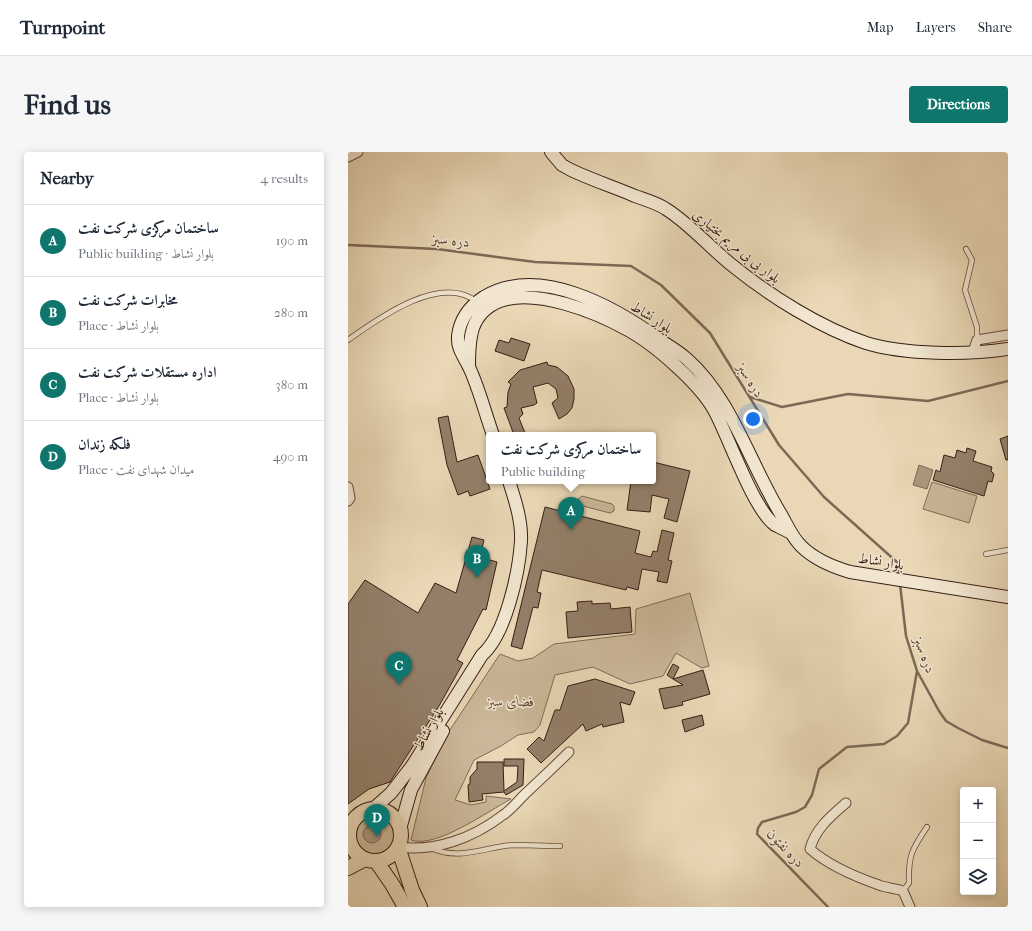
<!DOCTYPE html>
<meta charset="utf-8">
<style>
:root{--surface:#fff;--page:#f6f6f7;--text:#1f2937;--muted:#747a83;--line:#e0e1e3;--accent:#0f766e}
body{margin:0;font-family:"IM FELL French Canon",Amiri,serif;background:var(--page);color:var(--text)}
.controls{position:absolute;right:12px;bottom:12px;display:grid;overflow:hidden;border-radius:4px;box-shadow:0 2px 10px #0003}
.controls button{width:36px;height:36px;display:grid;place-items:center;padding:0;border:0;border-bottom:1px solid var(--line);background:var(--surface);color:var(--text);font:20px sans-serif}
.you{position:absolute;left:405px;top:267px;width:14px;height:14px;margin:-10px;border:3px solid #fff;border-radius:50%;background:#1a73e8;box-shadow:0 0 0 6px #1a73e833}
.badge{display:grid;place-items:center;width:26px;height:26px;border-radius:50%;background:var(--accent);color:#fff;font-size:13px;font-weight:700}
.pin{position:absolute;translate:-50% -33px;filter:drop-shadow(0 1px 2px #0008)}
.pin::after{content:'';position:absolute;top:21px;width:14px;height:12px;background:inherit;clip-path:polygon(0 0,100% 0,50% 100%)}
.popup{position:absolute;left:138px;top:280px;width:170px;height:52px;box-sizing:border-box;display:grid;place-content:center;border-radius:4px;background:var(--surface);filter:drop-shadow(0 1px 3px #0005);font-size:13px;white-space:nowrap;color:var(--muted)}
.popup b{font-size:15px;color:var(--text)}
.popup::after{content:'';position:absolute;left:50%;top:100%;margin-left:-8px;border:8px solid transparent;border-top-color:var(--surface)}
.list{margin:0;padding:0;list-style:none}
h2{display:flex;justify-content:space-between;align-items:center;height:52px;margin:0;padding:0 16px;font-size:17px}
h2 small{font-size:13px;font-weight:400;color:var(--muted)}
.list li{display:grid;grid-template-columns:26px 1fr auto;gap:12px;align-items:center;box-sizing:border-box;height:72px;padding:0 16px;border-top:1px solid var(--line)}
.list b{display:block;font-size:15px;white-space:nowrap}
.list p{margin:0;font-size:13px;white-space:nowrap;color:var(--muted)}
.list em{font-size:13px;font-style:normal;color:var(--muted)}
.icon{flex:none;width:22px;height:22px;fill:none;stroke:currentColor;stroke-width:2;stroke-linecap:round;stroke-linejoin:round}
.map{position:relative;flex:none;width:660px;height:755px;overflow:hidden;border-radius:4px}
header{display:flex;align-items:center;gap:24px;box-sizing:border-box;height:56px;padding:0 20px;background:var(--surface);border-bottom:1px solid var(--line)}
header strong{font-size:19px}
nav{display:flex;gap:22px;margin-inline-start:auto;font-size:14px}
.intro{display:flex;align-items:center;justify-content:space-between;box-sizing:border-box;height:96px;padding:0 24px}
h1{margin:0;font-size:28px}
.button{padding:10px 18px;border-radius:4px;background:var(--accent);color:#fff;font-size:14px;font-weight:700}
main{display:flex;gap:24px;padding:0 24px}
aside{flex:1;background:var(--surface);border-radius:4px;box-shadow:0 2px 10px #0003}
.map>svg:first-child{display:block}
.green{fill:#cbb89a;stroke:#806c58}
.water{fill:#ac987f;stroke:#7d6855}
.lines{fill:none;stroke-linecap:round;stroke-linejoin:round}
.stream{stroke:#7d6855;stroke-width:2.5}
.building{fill:#937f69;stroke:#361f16}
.service-casing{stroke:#634d3e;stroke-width:6}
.minor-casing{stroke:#634d3e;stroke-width:11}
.secondary-casing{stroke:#361f16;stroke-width:14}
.primary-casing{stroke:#361f16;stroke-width:16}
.service{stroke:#f1e5cf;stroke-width:4.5}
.minor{stroke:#f1e5cf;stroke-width:9}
.secondary{stroke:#f1e5cf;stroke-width:12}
.primary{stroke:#e9d7b5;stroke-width:14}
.labels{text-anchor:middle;stroke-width:3;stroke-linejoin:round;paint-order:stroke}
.street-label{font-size:14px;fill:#361f16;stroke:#f1e5cf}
.park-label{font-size:14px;font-style:italic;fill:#5b4537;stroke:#f1e5cf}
.water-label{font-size:15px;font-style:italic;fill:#5f493b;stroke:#f1e5cf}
</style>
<header>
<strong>Turnpoint</strong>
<nav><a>Map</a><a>Layers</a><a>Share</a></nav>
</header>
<div class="intro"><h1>Find us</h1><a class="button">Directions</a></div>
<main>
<aside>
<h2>Nearby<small>4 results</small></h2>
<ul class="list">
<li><span class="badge">A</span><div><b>ساختمان مرکزی شرکت نفت</b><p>Public building · بلوار نشاط</p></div><em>190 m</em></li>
<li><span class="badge">B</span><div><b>مخابرات شرکت نفت</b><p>Place · بلوار نشاط</p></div><em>280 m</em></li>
<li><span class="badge">C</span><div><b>اداره مستقلات شرکت نفت</b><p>Place · بلوار نشاط</p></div><em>380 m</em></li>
<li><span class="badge">D</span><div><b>فلکه زندان</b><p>Place · میدان شهدای نفت</p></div><em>490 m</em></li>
</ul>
</aside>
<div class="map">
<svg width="660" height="755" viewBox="0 0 660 755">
<rect width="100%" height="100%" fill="#e9d7b5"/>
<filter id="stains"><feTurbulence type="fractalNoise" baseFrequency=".005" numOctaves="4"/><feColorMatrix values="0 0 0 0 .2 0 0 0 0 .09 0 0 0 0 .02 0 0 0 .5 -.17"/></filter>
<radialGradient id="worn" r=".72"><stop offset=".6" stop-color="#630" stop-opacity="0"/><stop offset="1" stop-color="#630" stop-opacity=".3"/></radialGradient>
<!-- green -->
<path class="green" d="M584,330l45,14 -8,27 -46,-14z
M234,344l30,8 2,2v5l-4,2 -31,-8 -1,-6z
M342,441l19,73 -7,2 -26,-15 -13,23 -33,8 -37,-17 -38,8 -15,50 -6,7 -16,3 -17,11 -27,14 -19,40 16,5 15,-3v-6l25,3c-23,12 -75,50 -100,41l15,-62 18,-39 56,-85 18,7 15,-3 21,-14 81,-10 1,-25z
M5 683a21 21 0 1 1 42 0a21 21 0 1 1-42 0Z"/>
<!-- water -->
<path class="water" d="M571,313l14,5 -6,19 -14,-4z
M15 682a9 9 0 1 1 18 0a9 9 0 1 1-18 0Z"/>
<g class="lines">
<!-- stream -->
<path class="stream" d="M0,93l89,4 98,13 96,4 30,19 49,48 69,112 45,52 74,66 1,14
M402,245l32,10 66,-13 80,7 80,-20
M552,432l6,52 11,35 22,40 7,10 12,7 24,12 26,8
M480,755l-71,-73 1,-6 4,-6 34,-10 9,-5 7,-12 7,-26 28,-22 37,-3 13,-8 11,-13 9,-52"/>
</g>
<!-- building -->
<path class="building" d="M163,186l19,6 -6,17 -29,-10 4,-11 10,3z
M199,210l1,3 9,2 11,9 6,13v10l-2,9 -5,6 -8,5 -7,-16 6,-5 -2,-9 -8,-6 -15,4 4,16 -3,2 -13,3 2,6 -4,4 6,15 -11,2 -10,-27 3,-1 1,-15 3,-8 -3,-2 12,-12z
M100,264l9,46 21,-7 12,34 -20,7 -2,-5 -10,4 -11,-30 -9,-47z
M660,284v24h-2l-6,-21z
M619,296l9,3 -3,10 19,6 -1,4 3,3 -2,8 -4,-1 -4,15 -51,-16 3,-10 4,2 4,-17 11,3 2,-8 9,3z
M305,310l37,9 -13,51 -13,-4 5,-19 -17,-4 -2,17 -23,-2 4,-29h22z
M197,355l95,24 -5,22 16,4 2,-6 4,1 5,-22 12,3 -6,27 4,1 -5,22 -10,-2 2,-9 -17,-3 -4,21 -11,-3 -1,3 -84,-20 -5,22 4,1 -3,15 -5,-1 -11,42 -11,-3z
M124,385l12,3 -4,17 17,5 -11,48 -3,-1 -26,51 6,3 -24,43 -49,76 -21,7 -21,15v-200l17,-24 53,33 17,-30 21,10z
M244,449v3l18,-1 1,6 19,-2 2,25 -64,6 -2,-26 12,-1 -1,-9z
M325,512l6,3 -6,12 -6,-4z
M355,518l7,24 -28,8 1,3 -19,4 -5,-20 24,-4 -10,-6z
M247,527l40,13 -5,13 -10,-3 4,20 -21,5 -1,-3 -16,7 -3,-7 -42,39 -14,-14 12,-12 5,4 11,-31h5l8,-24z
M354,563l2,10 -19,7 -3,-12z
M156,607h20l-1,26 -17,10 -2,-3 -22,2 1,6 -14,2 -1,-17 2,-1v-7l7,-8v-7h26l1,29 13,-9 1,-16h-14z"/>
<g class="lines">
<defs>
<path id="service" d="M618,97l6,11 -7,30 12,37v13
M0,188c31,-22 93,-67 129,-38
M638,402l22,-4
M83,696c28,13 54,-1 82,-3 16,0 31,1 47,1
M555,739l6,-8c-1,-27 3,-34 18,-56"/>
<path id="minor" d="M0,5l10,-5
M625,200l4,-12 31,-5
M0,335l2,11 -2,3
M498,651c-15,13 -31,26 -36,46 18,16 46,28 69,36 7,3 16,3 24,6l7,16
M50,695c38,5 75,-9 105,-32 8,-5 15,-14 22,-21 15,-14 30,-28 44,-42"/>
<path id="secondary" d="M203,0l11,13 9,5c21,10 43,17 64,26 11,4 22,7 31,13 24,15 44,39 67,57 37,30 88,62 133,77 40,12 101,12 142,6
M121,214c0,-28 1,-53 31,-65 36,-13 96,11 128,29 26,14 72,54 86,80 15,27 39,99 61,115 4,2 9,4 14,7
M145,283c-8,-22 -14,-47 -24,-68 -5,-11 -12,-18 -11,-31 2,-17 12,-30 26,-39 55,-33 131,10 176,43 9,6 19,12 27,19 46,41 63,106 95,157 6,11 10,21 19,30 13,13 32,21 49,26l158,25
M25,657l18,-16 21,-27 70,-111c24,-21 37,-83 39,-114 1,-20 -6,-41 -12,-60
M52,677l11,-39 32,-59"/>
<path id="primary" d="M1 683a26 26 0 1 1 52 0a26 26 0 1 1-52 0Z
M50,695l14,43 8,17
M28,709l16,23 13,23
M0,716l17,-9"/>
</defs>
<!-- service casing -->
<use href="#service" class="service-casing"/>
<!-- minor casing -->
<use href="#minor" class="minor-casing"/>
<!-- secondary casing -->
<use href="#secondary" class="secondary-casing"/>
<!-- primary casing -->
<use href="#primary" class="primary-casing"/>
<!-- service -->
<use href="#service" class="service"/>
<!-- minor -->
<use href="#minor" class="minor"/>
<!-- secondary -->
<use href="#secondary" class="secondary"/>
<!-- primary -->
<use href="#primary" class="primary"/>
</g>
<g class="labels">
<!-- street labels -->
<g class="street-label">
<text transform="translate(389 94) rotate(39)" y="5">بلوار بی بی مریم بختیاری</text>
<text transform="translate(304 165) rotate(33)" y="5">بلوار نشاط</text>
<text transform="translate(533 409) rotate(9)" y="5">بلوار نشاط</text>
<text transform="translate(80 577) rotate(-60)" y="5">بلوار نشاط</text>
</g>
<!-- park labels -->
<g class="park-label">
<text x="163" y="554">فضای سبز</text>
</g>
<!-- water labels -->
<g class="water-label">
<text transform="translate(103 88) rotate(6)" y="5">دره سبز</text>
<text transform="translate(403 228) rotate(58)" y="5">دره سبز</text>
<text transform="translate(577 503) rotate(69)" y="5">دره سبز</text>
<text transform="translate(438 696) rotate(46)" y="5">دره نفتون</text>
</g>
</g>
<rect width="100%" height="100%" filter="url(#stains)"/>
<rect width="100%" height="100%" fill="url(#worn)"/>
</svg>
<div class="controls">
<button>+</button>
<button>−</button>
<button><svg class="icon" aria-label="layers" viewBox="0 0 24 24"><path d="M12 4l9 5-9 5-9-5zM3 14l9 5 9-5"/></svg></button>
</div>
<div class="you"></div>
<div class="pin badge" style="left:223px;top:378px">A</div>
<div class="popup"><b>ساختمان مرکزی شرکت نفت</b>Public building</div>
<div class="pin badge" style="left:129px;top:426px">B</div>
<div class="pin badge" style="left:51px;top:533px">C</div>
<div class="pin badge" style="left:29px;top:685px">D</div>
</div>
</main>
